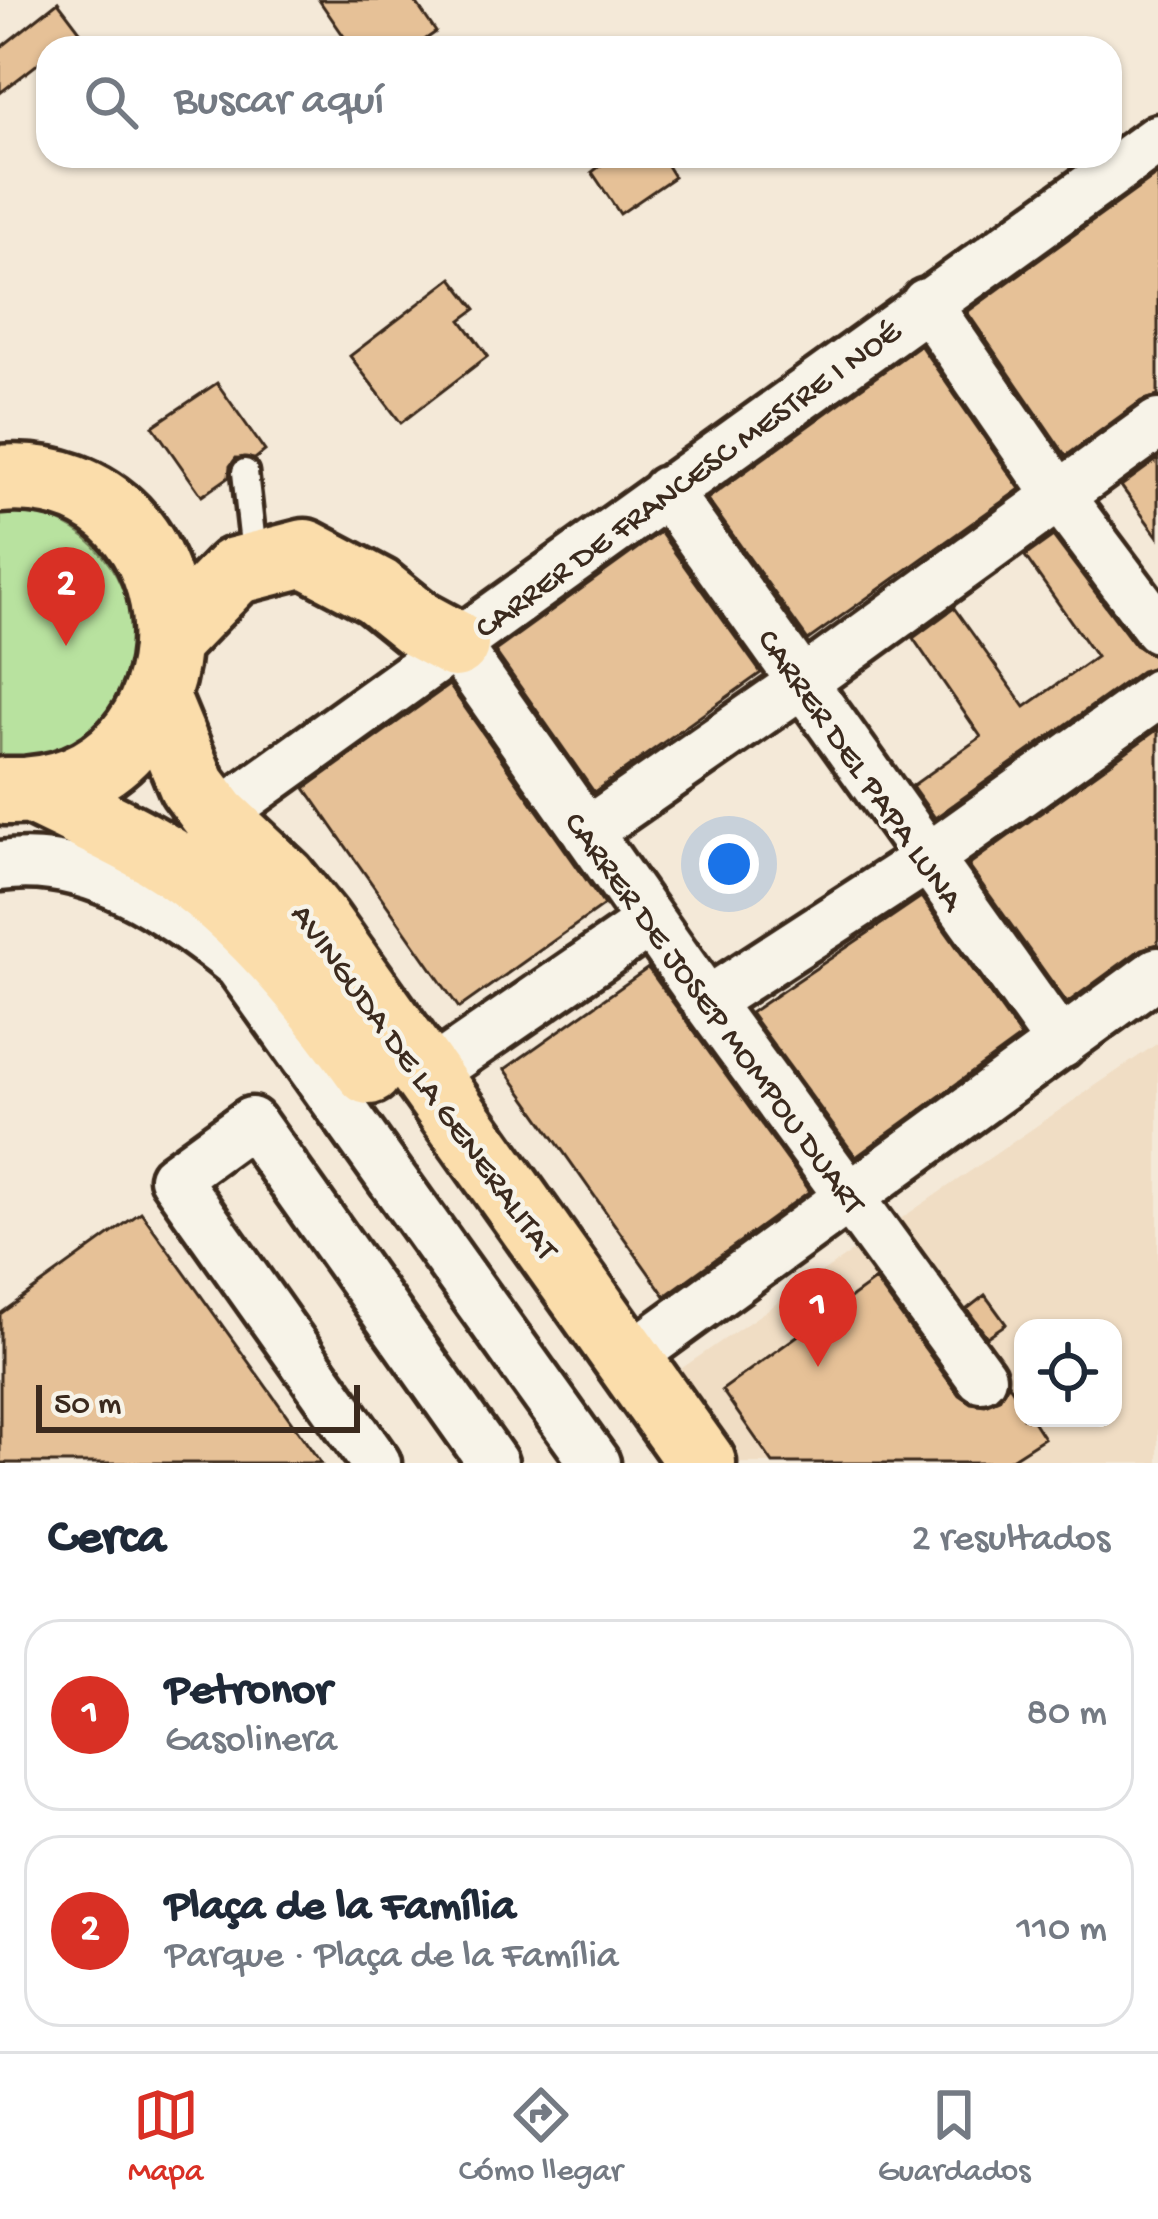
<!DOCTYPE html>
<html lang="es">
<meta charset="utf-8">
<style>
:root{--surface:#fff;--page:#f6f6f7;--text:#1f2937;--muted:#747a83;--line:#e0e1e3;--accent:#d93025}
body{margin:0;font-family:"Gochi Hand",sans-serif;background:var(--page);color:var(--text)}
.controls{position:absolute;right:36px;bottom:36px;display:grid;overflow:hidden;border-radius:24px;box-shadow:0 3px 9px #0004}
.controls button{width:108px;height:108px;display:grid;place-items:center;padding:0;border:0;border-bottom:3px solid var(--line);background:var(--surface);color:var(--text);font:60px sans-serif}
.scale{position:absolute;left:36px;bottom:30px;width:324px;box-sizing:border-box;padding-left:12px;border:6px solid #3b2a1e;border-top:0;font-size:33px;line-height:42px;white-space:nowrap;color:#3b2a1e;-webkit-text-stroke:9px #f7f3e8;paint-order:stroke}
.you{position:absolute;left:729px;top:864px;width:42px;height:42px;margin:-30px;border:9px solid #fff;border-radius:50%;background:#1a73e8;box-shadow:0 0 0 18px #1a73e833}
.badge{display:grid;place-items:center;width:78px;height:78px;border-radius:50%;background:var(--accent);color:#fff;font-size:39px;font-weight:700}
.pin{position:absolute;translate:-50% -99px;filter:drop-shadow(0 3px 6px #0008)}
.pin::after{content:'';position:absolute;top:63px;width:42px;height:36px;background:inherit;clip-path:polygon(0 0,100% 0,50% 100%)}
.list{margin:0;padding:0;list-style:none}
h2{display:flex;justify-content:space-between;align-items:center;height:156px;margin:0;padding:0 48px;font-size:51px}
h2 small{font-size:39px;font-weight:400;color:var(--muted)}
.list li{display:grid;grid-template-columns:78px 1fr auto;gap:36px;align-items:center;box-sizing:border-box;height:192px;margin:0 24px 24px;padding:0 24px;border:3px solid var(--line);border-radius:36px}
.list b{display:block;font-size:45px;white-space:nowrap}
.list p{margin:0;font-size:39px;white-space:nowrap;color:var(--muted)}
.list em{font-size:39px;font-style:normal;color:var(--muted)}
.icon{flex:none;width:66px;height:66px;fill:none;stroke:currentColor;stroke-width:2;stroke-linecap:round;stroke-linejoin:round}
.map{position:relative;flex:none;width:1158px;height:1463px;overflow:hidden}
.search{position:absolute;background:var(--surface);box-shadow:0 3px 9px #0004;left:36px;right:36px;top:36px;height:132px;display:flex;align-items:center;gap:30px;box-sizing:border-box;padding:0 42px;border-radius:36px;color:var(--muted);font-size:45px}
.sheet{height:588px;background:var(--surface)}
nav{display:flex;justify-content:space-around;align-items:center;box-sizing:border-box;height:168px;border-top:3px solid var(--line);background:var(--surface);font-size:33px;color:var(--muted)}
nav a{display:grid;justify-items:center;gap:6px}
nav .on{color:var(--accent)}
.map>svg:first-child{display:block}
.built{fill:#f0ddc4;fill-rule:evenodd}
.green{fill:#b8e29f;stroke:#7a865e;stroke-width:3}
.building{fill:#e6c197;stroke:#3b2a1e;stroke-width:3}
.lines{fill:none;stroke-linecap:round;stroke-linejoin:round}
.lane-casing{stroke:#3b2a1e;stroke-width:33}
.street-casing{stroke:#3b2a1e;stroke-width:57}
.primary-casing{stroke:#3b2a1e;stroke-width:75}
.lane{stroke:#f7f3e8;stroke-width:24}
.street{stroke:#f7f3e8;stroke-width:48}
.primary{stroke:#fbddab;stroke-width:66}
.labels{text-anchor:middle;stroke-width:9;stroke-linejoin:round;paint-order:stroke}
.street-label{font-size:33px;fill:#3b2a1e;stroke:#f7f3e8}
</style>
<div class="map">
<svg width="1158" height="1463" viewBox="0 0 1158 1463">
<rect width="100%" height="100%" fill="#f4e9d8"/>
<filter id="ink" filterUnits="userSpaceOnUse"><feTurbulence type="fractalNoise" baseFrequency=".00833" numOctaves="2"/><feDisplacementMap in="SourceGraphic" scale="24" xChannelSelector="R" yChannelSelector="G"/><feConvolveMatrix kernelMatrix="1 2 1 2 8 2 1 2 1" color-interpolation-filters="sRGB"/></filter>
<g filter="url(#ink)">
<!-- built -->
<path class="built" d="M1158,1043v420h-431l-61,-84zM1023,1328h90v90h-90z"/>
<!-- green -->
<path class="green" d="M11,512c17,2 37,3 53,12 62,31 88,114 52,174 -12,19 -30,41 -52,50 -19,7 -44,8 -64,11v-246z"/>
<!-- building -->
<path class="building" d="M319,0h95l22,32 -23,16h-61z
M58,2l22,29 -22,17h-10v8l-48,37v-45z
M613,156h48l13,21 -54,37 -28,-42z
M1158,174v222l-17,5 -75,55 -99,-144z
M452,278l24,31 -15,11 27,36 -87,67 -51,-67z
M920,345l100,144 -212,151 -101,-141z
M217,383l48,68 -10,8 -19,-1 -6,8 -1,11 -27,19 -49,-70z
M1158,459v78l-37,-51z
M660,532l101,141 -167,119 -99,-141z
M1053,536l82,109 18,10 5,11 -17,5 -206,147 -23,-32 69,-49 -68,-99 41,-30 71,99 71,-50 -71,-101z
M449,685l155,220 -145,103 -154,-220z
M1158,729v215l-17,5 -74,54 -99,-138z
M921,897l100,140 -165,120 -106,-144z
M648,968l162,223 -145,105 -160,-227z
M141,1212l180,251h-321v-149z
M875,1280l84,115 12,8 14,2 14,-6 9,-16 15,23v12h8l13,20 -39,25h-232l-51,-73z
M985,1295l21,29 -19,13 -20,-28z"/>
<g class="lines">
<defs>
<path id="lane" d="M245,472l10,91"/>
<path id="street" d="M926,303l133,193 99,132
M666,491l395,553
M455,644l252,358 274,375
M216,817l942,-678
M587,832l216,-150 355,-258
M0,866c91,-13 172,45 239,99l356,498
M707,1002l220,-143 231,-165
M428,1075l222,-153
M626,1360l532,-388
M376,1463l-202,-285 77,-56 242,341"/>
<path id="primary" d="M0,479c218,-17 224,319 5,312
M170,638l65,-67 70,-18 72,38 41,33 37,20
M156,698l36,87 24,32 67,63 34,42 385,541
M31,790c41,21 85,39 125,63 84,50 157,139 213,218"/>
</defs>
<!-- lane casing -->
<use href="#lane" class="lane-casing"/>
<!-- street casing -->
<use href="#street" class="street-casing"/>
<!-- primary casing -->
<use href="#primary" class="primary-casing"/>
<!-- lane -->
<use href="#lane" class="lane"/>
<!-- street -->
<use href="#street" class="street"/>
<!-- primary -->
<use href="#primary" class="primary"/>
</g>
</g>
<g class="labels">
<!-- street labels -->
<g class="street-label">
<text transform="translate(686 477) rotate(-36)" y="12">CARRER DE FRANCESC MESTRE I NOÉ</text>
<text transform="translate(863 768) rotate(55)" y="12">CARRER DEL PAPA LUNA</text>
<text transform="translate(717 1011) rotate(54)" y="12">CARRER DE JOSEP MOMPOU DUART</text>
<text transform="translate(427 1080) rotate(54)" y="12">AVINGUDA DE LA GENERALITAT</text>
</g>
</g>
</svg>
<div class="controls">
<button><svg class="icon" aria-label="locate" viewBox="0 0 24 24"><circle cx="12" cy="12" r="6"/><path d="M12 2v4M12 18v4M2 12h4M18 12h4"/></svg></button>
</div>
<div class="scale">50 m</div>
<div class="you"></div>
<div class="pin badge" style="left:818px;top:1367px">1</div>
<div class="pin badge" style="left:66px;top:646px">2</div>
<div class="search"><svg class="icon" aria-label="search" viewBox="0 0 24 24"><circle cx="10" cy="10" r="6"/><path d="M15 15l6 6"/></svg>Buscar aquí</div>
</div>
<section class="sheet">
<h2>Cerca<small>2 resultados</small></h2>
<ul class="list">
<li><span class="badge">1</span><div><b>Petronor</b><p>Gasolinera</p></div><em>80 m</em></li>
<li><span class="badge">2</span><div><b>Plaça de la Família</b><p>Parque · Plaça de la Família</p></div><em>110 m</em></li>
</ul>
</section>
<nav>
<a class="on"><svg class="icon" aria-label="map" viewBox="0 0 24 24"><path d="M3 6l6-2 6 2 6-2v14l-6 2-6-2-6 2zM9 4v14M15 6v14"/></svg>Mapa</a>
<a><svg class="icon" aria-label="directions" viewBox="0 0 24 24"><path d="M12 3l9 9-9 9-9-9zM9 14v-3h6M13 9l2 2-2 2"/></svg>Cómo llegar</a>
<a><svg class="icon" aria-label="saved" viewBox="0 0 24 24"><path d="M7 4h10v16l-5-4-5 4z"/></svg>Guardados</a>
</nav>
